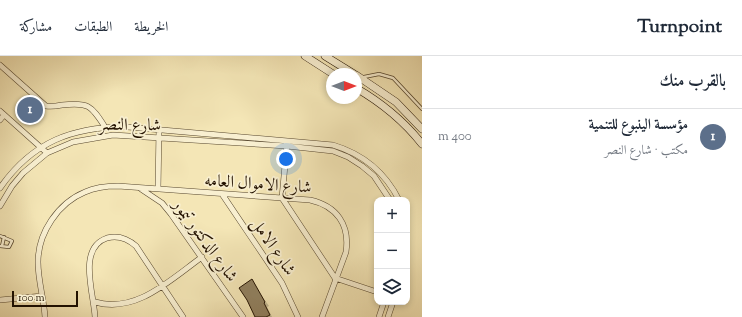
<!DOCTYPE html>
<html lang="ar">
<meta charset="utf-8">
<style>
:root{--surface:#fff;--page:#f6f6f7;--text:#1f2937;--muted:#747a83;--line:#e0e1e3;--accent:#ea580c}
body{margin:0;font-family:"Sorts Mill Goudy",Amiri,serif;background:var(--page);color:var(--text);direction:rtl}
.controls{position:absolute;right:12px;bottom:12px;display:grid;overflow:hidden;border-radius:8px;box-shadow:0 2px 6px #0003}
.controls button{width:36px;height:36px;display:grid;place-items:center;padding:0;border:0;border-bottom:1px solid var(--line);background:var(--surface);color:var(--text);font:20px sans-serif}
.compass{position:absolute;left:326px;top:12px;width:36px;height:36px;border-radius:50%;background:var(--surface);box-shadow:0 2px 6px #0003;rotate:90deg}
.scale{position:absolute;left:12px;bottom:10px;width:66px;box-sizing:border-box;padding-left:4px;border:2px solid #231201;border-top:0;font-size:11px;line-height:14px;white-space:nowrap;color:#231201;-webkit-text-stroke:3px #f8efd0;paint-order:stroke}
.you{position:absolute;left:286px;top:103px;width:14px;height:14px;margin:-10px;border:3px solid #fff;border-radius:50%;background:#1a73e8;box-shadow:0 0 0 6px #1a73e833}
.badge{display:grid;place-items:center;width:26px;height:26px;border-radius:50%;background:var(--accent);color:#fff;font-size:13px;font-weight:700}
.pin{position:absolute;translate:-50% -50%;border:2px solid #fff;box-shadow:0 1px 4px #0006}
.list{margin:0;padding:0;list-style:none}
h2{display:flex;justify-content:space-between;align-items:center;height:52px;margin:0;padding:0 16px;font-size:17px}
h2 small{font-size:13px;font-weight:400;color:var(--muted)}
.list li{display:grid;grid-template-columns:26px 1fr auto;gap:12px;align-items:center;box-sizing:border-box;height:56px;padding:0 16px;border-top:1px solid var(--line)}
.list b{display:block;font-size:15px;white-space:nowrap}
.list p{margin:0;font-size:13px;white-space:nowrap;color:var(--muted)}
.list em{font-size:13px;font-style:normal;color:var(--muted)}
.icon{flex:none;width:22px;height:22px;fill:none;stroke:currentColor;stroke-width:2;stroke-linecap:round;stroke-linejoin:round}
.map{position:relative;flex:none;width:422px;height:261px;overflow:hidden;direction:ltr}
header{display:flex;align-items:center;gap:24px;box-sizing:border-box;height:56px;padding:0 20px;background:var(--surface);border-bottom:1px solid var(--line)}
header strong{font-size:19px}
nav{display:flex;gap:22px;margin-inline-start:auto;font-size:14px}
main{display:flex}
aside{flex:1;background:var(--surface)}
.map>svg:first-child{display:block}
.shadow{fill:#0003}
.building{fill:#90805f;stroke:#231201}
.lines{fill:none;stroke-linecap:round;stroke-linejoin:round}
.service-casing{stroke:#57472e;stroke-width:4}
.minor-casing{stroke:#57472e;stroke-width:6}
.secondary-casing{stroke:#231201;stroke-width:8}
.service{stroke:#f8efd0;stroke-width:2.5}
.minor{stroke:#f8efd0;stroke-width:5}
.secondary{stroke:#f8efd0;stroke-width:7}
.labels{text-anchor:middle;stroke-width:3.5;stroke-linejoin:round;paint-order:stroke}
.street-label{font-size:17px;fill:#231201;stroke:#f8efd0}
</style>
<header>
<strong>Turnpoint</strong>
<nav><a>الخريطة</a><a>الطبقات</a><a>مشاركة</a></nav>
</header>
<main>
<aside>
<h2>بالقرب منك<small></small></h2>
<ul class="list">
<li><span class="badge" style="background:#5c6f8a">1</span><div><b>مؤسسة الينبوع للتنمية</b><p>مكتب · شارع النصر</p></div><em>400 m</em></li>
</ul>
</aside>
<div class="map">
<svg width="422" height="261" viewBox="0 0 422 261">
<rect width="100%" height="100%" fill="#f4e6b6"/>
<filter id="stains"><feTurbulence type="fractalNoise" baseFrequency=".005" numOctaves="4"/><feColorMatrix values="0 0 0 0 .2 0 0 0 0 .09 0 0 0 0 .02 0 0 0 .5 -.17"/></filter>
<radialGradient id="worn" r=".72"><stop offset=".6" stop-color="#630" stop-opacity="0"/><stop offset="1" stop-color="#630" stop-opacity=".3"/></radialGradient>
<!-- shadow -->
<path class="shadow" d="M251,225l18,25 -2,1 5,10h-16z"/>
<!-- building -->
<path class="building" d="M252,223l13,23 -1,1 6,12 -4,2h-11l-8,-17 -8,-12z"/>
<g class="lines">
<defs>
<path id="service" d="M364,21l15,-3 14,4 29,31
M0,180l12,5 -3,6 -9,-1
M2,190l2,-9"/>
<path id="minor" d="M0,9l46,41c6,1 11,0 16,-1 26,-3 29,0 43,22
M0,55l47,42
M0,64l4,-5
M287,87l-5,55 53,80 42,14
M0,132c32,-46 73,-62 128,-61l205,18c30,9 52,27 66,55
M141,133l21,14 9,11 72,103
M158,133l1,-60
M222,138l60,89 16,34
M0,150l12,-20 11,-13 24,-20 26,-11 40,-7 174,11 46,5 15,6 14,9 12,10 16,24
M407,177v14
M0,244l42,-4
M95,246c41,12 75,-22 107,-45
M45,261c-1,-18 -7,-36 -7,-55 0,-29 20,-59 47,-70 11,-5 22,-6 33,-6l192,14c27,6 40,25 36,52l-24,65
M95,261c-1,-23 -18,-69 12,-79 11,-3 21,1 29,8l47,71
M379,261l5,-15
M388,261l5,-15"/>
<path id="secondary" d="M305,0l28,18
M325,0l29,18
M356,19l40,27 26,27
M356,32c26,15 47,32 66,56"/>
</defs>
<!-- service casing -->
<use href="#service" class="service-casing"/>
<!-- minor casing -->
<use href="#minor" class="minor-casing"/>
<!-- secondary casing -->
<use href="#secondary" class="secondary-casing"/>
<!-- service -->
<use href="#service" class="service"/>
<!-- minor -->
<use href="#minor" class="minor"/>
<!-- secondary -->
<use href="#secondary" class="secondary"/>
</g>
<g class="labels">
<!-- street labels -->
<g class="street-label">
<text transform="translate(130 68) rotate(1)" y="6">شارع النصر</text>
<text transform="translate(258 127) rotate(4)" y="6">شارع الاموال العامه</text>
<text transform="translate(206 184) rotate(54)" y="6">شارع الدكتور تيمور</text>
<text transform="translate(274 190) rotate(56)" y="6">شارع الامل</text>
</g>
</g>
<rect width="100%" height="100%" filter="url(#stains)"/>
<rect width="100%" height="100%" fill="url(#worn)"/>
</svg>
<div class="controls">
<button>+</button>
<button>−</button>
<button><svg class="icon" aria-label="layers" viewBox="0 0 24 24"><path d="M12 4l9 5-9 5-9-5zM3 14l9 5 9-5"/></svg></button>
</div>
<svg class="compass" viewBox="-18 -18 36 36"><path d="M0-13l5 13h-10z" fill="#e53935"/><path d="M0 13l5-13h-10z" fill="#747a83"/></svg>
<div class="scale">100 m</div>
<div class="you"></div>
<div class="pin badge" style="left:30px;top:54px;background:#5c6f8a">1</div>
</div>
</main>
